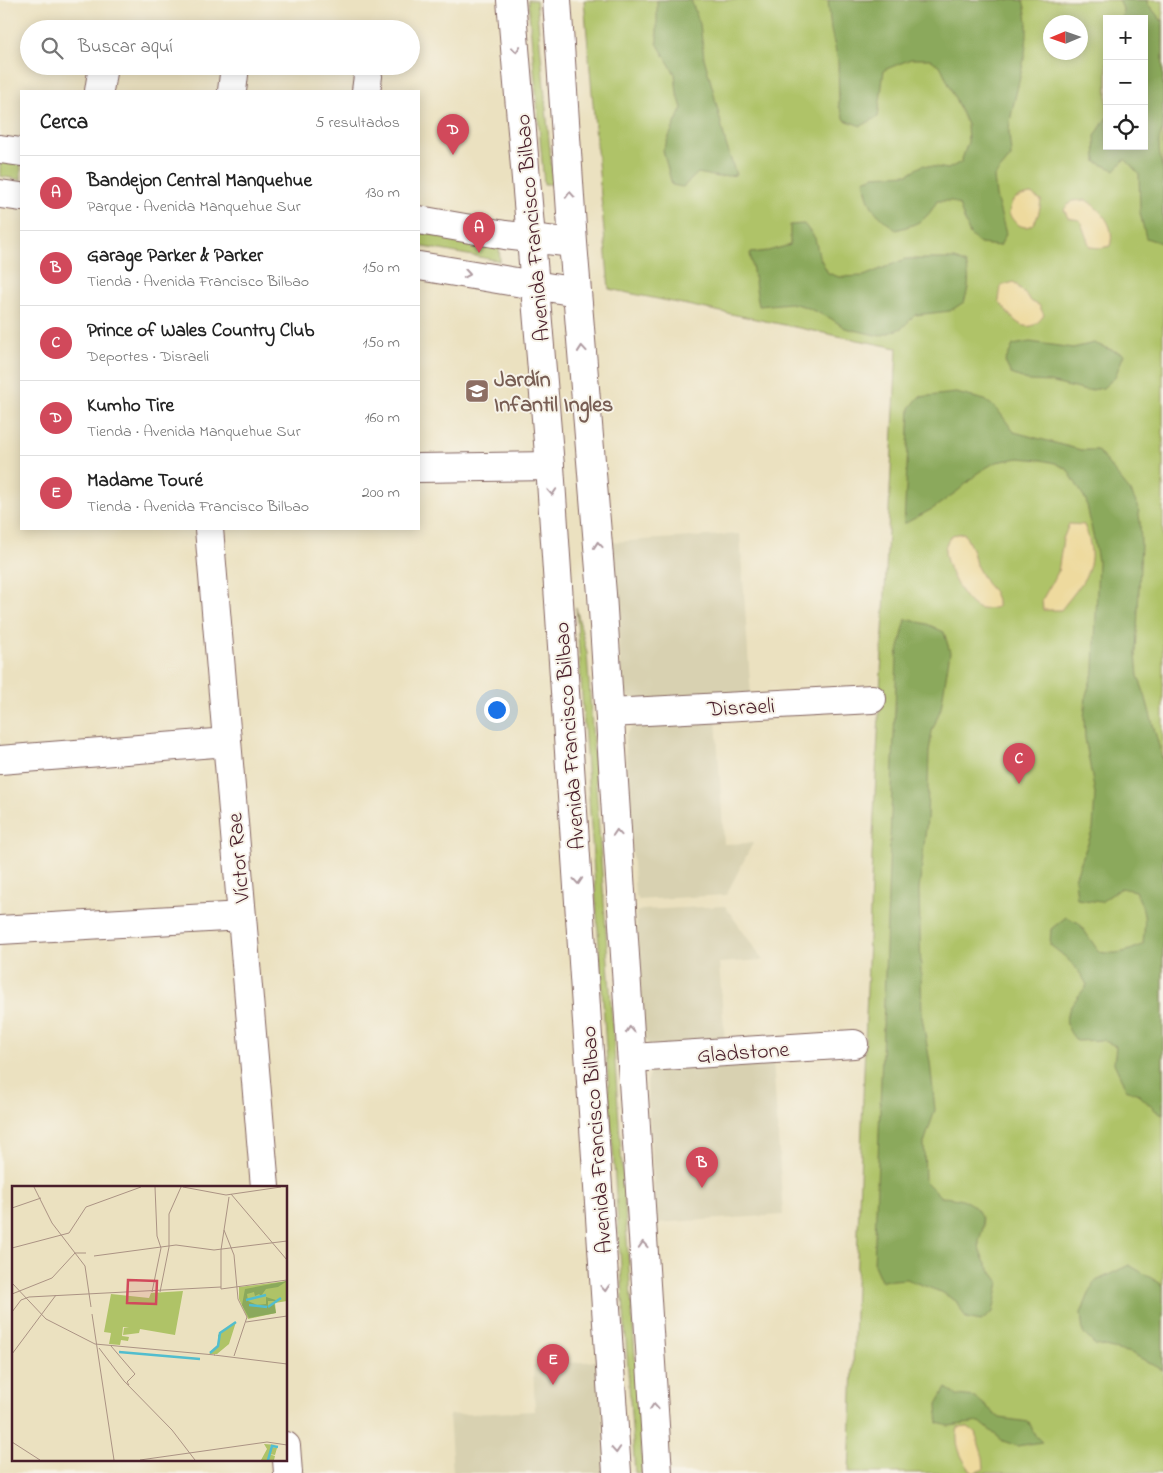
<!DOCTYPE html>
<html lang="es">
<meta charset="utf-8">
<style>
:root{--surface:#fff;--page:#f6f6f6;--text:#222;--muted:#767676;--line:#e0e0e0;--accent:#d1495b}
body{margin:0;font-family:"Indie Flower",sans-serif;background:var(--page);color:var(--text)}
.controls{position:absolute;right:15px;top:15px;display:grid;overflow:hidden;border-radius:0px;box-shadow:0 2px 12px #0003}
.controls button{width:45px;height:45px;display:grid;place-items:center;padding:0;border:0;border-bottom:1px solid var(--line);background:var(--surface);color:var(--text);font:25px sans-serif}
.compass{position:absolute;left:1043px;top:15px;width:45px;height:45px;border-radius:50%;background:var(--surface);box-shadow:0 2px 12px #0003;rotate:268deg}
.you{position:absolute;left:496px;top:709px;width:18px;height:18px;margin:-12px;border:4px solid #fff;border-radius:50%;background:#1a73e8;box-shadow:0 0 0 8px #1a73e833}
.badge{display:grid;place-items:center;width:32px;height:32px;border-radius:50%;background:var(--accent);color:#fff;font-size:16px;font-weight:700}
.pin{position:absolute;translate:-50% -41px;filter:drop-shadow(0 1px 2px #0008)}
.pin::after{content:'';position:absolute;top:26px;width:18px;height:15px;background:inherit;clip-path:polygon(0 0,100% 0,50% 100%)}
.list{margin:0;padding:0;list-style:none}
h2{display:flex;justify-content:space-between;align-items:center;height:65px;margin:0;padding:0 20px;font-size:21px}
h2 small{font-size:16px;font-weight:400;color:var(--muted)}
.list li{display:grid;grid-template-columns:32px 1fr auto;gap:15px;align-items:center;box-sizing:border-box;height:75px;padding:0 20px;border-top:1px solid var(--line)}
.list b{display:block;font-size:19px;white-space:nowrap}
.list p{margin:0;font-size:16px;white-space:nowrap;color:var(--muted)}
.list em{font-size:16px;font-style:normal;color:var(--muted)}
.icon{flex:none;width:28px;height:28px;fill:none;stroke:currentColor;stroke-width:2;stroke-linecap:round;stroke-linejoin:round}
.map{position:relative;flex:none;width:1163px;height:1473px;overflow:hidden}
.search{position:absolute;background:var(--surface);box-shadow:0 2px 12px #0003;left:20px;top:20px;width:400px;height:55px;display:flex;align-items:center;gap:12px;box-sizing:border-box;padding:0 18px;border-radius:28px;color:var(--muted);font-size:19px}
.panel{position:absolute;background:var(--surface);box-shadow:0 2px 12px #0003;left:20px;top:90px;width:400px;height:440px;border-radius:0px}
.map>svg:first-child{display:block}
.built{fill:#d8d1b1}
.green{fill:#afc367;stroke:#7c7149;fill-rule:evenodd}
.forest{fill:#8ba95c;stroke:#6a6444}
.sand{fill:#eeda9e;stroke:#9c7c64}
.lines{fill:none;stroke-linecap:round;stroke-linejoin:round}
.minor-casing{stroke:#82635f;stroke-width:30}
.major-casing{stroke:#82635f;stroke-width:30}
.minor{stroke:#fff;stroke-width:28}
.major{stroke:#fff;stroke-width:28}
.oneway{stroke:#ae9aa0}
.labels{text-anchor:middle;stroke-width:4;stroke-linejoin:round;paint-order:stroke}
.street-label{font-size:22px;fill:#4a1f2b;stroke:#f7f3e8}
.education-label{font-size:22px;font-weight:bold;fill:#785e54;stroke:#f7f3e8;text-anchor:start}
.inset-river{fill:none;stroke:#52bdce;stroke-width:2.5}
.inset-road{fill:none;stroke:#ab9384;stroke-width:1}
.view{fill:#d1495b;fill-opacity:0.15;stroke:#d1495b;stroke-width:2.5}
.inset-edge{fill:none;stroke:#4a1f2b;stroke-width:2.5}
</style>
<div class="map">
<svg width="1163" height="1473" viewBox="0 0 1163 1473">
<rect width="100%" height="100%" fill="#f7f3e8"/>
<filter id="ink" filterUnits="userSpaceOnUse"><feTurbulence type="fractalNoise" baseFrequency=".02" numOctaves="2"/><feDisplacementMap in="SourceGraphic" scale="10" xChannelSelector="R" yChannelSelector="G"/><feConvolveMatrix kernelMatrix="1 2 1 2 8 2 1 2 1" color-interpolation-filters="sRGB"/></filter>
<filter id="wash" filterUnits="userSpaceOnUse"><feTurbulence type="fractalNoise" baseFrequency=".0096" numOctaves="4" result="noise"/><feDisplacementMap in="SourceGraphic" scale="20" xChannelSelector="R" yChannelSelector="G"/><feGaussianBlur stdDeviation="1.12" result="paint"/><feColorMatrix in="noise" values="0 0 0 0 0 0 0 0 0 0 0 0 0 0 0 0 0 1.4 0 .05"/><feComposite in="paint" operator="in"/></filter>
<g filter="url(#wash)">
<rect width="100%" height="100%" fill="#ebe1c0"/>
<!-- built -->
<path class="built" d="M740,534l11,162 -118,5 -8,-9 -3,-6 -10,-144z
M716,718l8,126 29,-1 -27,52 -88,5 -3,-5 -10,-154 1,-6 7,-9 7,-3z
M725,906l38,54 -44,3 6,79 -75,3 -6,-5 -1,-3 -7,-124 5,-3z
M773,1059l10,156 -127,8 -9,-140 3,-11 4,-3z
M599,1361l7,112h-153l-4,-58 86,-4 -2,-46z"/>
<!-- green -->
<path class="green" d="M528,0h8l17,184h-9z
M584,0h579v1473h-314l23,-617 25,-508 -288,-59zM1107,19h37v127h-37zM1050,22h30v30h-30z
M0,160l21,3v17l-21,-4z
M419,232l80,14 1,15 -81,-15z
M576,607l11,46 56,820h-8z"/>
<!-- forest -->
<path class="forest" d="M657,0h34l9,24 4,34 9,32 13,54 10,31 -18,2 -20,-4 -15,14 -11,-2 -9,-35 19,-42 -5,-15 -2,-19 -18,-31z
M828,0h195c13,43 -9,87 -14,130 0,9 2,18 2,27l-17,20 2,19 10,38 -6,12 -20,-2 -10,-9 -11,-30 -7,-4h-15c-11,21 -20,23 -41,29 -22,-18 -27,-21 -32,-50l10,-4 34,-2 15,-9 25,4 13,-7 7,-20 -1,-17 -26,-58 -11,-8h-19l-27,11 -6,47 -17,9 -16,-6 -6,-14 -1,-45 -7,-31z
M1119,0h28v3l14,17h2v110c-7,9 -3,29 0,40v83l-2,-10 -15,-5 -6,-25 -1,-39 -14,-15 -10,11 -19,-8 -1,-26 12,-19v29h37v-127h-22l1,-10z
M804,224l11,14 4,18 9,17 11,4 25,-1 41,-17h50l11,5c4,15 3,24 -2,38l-14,9 -35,4 -13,13 -22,8 -35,-8 -15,-10 -27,-12 -13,-3 -31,3 -9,-53 18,-2 22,-6v-20z
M1030,342l43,6 21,-5 12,5 18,6 -9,23 -12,11 -17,3 -36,-9 -20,-1 -19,-7 -6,-12 8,-17z
M956,393l29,7 12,9 17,23 67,18h16l34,42 7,15 2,15 1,22 -5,110 2,22 7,19 18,66v353l-7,-3 -18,-17 -12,-5 -12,-26 2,-17 -14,-6 -25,1c-22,-24 -5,-35 10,-56 -9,-18 -22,-29 -37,-40l1,-16 15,-12 13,6 20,29c16,3 30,0 44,-8 2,-24 4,-31 -8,-53l-14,-3 -20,14 -24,-3 -2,-21 18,-49 2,-35 -10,-56 -1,-19 2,-24 8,-25 4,-109 -12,-61 -19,-31 -12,-6 -14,-3 -22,-2 -23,4 -17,10 -20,18 -25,18 -30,16 6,-116 9,-11z
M906,619l21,5 17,8 6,20 -9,56 -9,23 -3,21 -2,67 -8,71 3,127 8,45 5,48 -11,33 1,38 16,16c19,1 38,4 42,27 1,6 -4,13 -4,19 0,15 12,28 20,39l-6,30 -12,9 -15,-3 -10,-17 -15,-9 -35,-13 -25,2 -7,-16 23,-609z
M1129,1265l34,20v85l-32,-17 -36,-8 -12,-12 -2,-20 13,-31z
M946,1388l11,7 18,2 25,21 29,4 6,13 7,7 -25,4 -14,-5 -23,-19 -32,4 -10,-3 -1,-19z"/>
<!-- sand -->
<path class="sand" d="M1031,194l10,6c-1,12 -6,35 -24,24 -3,-2 -6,-7 -8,-10 2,-16 6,-17 22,-20z
M1086,200c16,11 30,26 24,46l-9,2 -11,-1 -10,-27 -12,-2 -4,-9 8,-8z
M1014,282l18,20 7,3 5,10c-18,26 -33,2 -45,-14l2,-15z
M1069,524l15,1c17,41 1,54 -23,85h-18l-1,-10 16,-28 5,-33z
M964,533l9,18 3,14 10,18 8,9 3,8v7c-5,1 -11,3 -16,2 -16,-2 -37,-45 -36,-60 0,-5 5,-10 7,-14z
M968,1427l7,5 8,25 1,12 -11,4c-11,-12 -19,-28 -15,-45z"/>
</g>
<g filter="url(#ink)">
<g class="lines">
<defs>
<path id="minor" d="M99,91l4,-25
M232,91l3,-25
M366,91l2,-15
M419,468l131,-2
M209,529l56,658
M610,713l262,-14
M0,760l227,-18
M0,930l242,-14
M632,1058l222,-14
M286,1446l2,27"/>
<path id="major" d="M511,0l39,466 67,1007
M557,0l16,243 29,351 56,879
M0,149l21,3
M0,194l21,3
M419,220l86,15 68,8
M419,266l158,26"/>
</defs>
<!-- minor casing -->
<use href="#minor" class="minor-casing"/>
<!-- major casing -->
<use href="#major" class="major-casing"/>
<!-- minor -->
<use href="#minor" class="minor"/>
<!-- major -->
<use href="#major" class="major"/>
</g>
<!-- one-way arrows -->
<defs><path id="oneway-chevron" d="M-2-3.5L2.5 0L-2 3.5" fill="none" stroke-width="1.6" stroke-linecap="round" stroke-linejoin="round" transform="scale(1.25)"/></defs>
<g class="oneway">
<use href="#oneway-chevron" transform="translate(516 49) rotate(85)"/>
<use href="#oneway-chevron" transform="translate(570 195) rotate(-94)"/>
<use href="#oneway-chevron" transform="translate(467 274) rotate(10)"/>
<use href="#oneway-chevron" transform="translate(582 349) rotate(-95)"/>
<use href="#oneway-chevron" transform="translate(552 492) rotate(86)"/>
<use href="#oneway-chevron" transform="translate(598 545) rotate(-95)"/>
<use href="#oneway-chevron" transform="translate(617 833) rotate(-94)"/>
<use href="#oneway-chevron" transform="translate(578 881) rotate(86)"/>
<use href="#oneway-chevron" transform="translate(630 1030) rotate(-94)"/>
<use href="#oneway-chevron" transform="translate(643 1245) rotate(-94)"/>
<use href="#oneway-chevron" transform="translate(605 1288) rotate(86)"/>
<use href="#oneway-chevron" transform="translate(654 1407) rotate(-94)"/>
<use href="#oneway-chevron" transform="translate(616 1450) rotate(86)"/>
</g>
</g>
<!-- icons -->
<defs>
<symbol id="school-square" viewBox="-11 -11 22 22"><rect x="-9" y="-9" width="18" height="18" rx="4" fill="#8d6e63" stroke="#f7f3e8"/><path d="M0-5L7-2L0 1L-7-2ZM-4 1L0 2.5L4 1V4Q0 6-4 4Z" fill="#fff"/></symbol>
</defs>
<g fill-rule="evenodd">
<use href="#school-square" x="463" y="377" width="28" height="28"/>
</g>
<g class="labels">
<!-- street labels -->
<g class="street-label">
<text transform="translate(531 228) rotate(-95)" y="8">Avenida Francisco Bilbao</text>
<text transform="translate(741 706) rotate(-3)" y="8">Disraeli</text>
<text transform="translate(568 736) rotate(-94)" y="8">Avenida Francisco Bilbao</text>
<text transform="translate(237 858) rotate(-95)" y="8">Víctor Rae</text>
<text transform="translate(743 1051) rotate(-4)" y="8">Gladstone</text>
<text transform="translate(595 1140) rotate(-94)" y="8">Avenida Francisco Bilbao</text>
</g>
<!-- education labels -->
<g class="education-label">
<text x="494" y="386">Jardín<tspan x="494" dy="25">Infantil Ingles</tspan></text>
</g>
</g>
<!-- overview -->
<g transform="translate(12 1186)">
<rect width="275" height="275" fill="#ebe1c0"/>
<path d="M275,95v20l-12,2 1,10 -28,6 -9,-20v-12zM171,105l-8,44 -35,-6 -1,4 -16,2 1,-7h5l-6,-1 -1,9 7,1 -1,4 -7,-1 -1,5 -11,-1 2,-11 -7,-1 7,-38 38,4 2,-5zM224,136l-7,22 -12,10h-8l9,-8v-11zM252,258l14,1h-7l-1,7 2,-5 5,1 -2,7 -6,-1 6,2 -1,4h-13l6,-11z" fill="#afc367"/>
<path d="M275,95l-9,6 -12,2 -5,7 -2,-2 -4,2 -1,-4 -7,2 1,7 9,4 9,-1v-7l13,4h-11v6l6,-4 2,10 -27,5 -7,-13 3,-16z" fill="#8ba95c"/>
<path class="inset-river" d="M234,114l20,-5M237,119l18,2M256,121l13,-9M107,166l81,7M198,167l8,-7 2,-13 16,-11M256,274l4,-14 6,1"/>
<path class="inset-road" d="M22,1l18,36 33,43 6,41M171,1l43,8 55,-8M219,8l56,66M0,22l29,-10M212,44l10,25 4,44 9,18 -13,39M0,62l57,-15 17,-26 55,-20M82,70l82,-11 38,5 73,-9M0,97l34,36 49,25 120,11M209,103v-39l8,-53M209,103l66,-9M140,106l9,-44 -4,-12 -2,-49M148,106l9,-45v-33l12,-27M0,108l40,-16 23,-25h11M0,126l9,-12 8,-3 192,-10M80,128l22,146M234,136l41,-6M99,160l24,28 -8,8 2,3M87,162l25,33 48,49 23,30M0,168l44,-59M202,169l73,9M0,256l28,18M128,274l127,-18 20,3"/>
<path class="view" d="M116,94l29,1 -1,23 -29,-1z"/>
<rect width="275" height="275" class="inset-edge"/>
</g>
</svg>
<div class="controls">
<button>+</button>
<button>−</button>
<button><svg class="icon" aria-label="locate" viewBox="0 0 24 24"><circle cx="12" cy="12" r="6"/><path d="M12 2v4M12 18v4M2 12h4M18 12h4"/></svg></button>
</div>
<svg class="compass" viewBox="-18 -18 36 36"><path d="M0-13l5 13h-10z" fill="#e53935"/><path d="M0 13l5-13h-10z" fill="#767676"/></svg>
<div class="you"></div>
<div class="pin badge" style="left:479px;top:253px">A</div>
<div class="pin badge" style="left:702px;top:1188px">B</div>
<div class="pin badge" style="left:1019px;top:784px">C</div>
<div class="pin badge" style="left:453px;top:155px">D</div>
<div class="pin badge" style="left:553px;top:1385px">E</div>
<div class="search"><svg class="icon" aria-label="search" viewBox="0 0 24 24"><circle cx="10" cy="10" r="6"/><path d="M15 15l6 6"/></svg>Buscar aquí</div>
<section class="panel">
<h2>Cerca<small>5 resultados</small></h2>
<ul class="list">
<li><span class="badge">A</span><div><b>Bandejon Central Manquehue</b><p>Parque · Avenida Manquehue Sur</p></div><em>130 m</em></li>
<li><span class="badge">B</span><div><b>Garage Parker &amp; Parker</b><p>Tienda · Avenida Francisco Bilbao</p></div><em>150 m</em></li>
<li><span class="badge">C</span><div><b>Prince of Wales Country Club</b><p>Deportes · Disraeli</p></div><em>150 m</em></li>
<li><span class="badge">D</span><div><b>Kumho Tire</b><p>Tienda · Avenida Manquehue Sur</p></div><em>160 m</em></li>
<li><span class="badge">E</span><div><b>Madame Touré</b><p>Tienda · Avenida Francisco Bilbao</p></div><em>200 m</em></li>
</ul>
</section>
</div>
